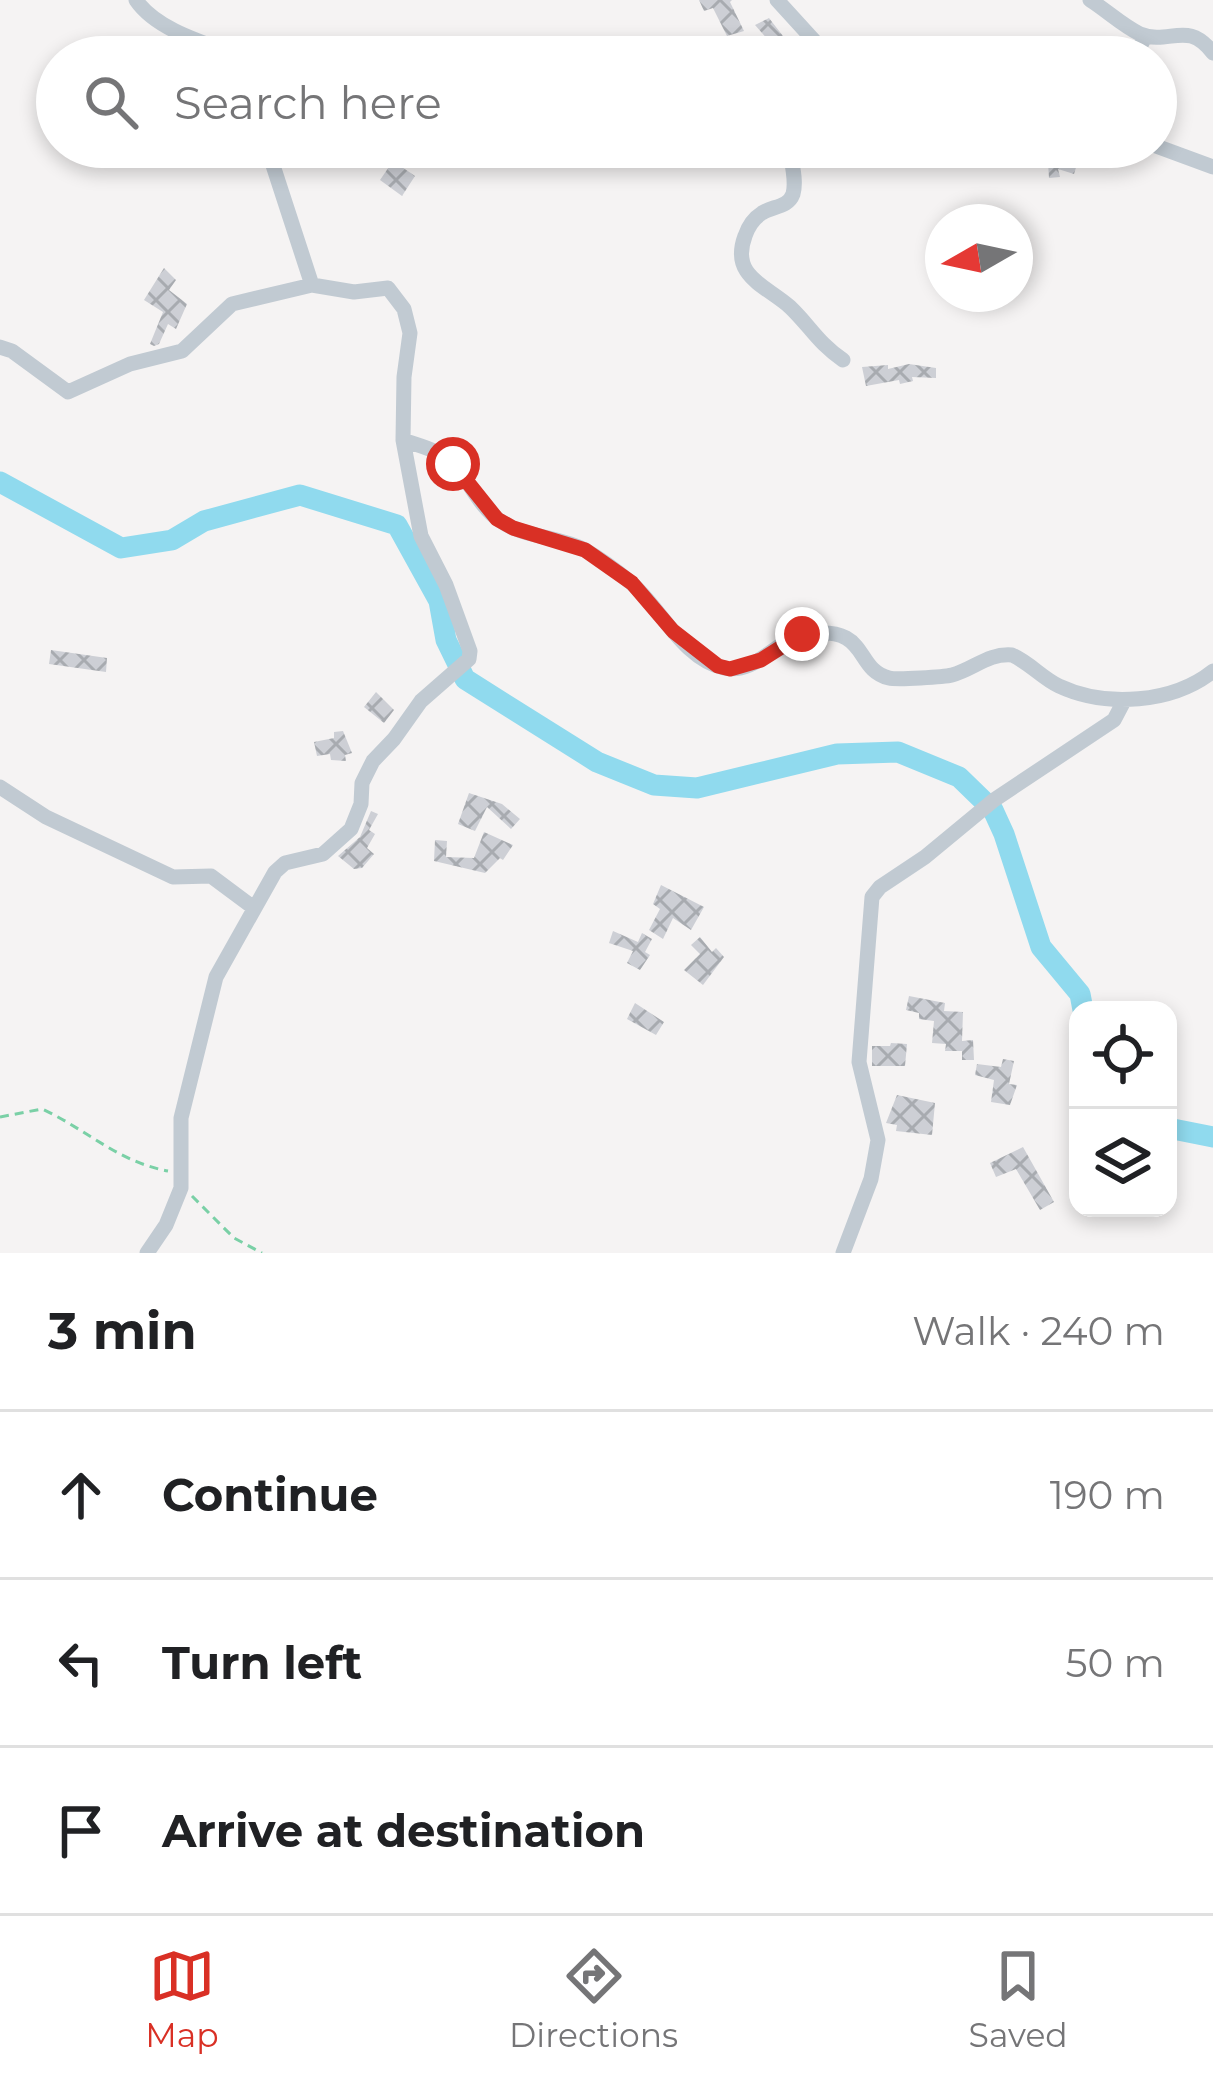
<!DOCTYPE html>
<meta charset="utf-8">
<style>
:root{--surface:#fff;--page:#f6f6f6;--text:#202124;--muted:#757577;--line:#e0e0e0;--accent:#d93025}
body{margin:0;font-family:Montserrat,sans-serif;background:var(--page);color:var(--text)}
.controls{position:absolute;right:36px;bottom:36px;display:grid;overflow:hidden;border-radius:24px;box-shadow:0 6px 18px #0003}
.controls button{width:108px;height:108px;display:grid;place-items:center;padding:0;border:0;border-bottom:3px solid var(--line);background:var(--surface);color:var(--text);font:60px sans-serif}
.compass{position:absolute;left:925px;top:204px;width:108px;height:108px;border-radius:50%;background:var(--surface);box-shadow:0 6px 18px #0003;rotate:261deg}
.stop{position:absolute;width:36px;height:36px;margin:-27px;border:9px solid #d93025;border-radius:50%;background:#fff}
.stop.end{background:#d93025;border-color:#fff;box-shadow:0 3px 12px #0008}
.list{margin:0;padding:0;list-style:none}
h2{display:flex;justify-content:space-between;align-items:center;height:156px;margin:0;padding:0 48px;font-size:51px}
h2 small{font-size:39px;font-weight:400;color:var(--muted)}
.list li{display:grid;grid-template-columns:78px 1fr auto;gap:36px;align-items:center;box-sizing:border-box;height:168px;padding:0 48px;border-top:3px solid var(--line)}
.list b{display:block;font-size:45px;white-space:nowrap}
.list em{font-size:39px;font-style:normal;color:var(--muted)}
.icon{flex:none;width:66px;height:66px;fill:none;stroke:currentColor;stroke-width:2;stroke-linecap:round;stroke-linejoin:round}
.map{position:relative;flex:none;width:1213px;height:1253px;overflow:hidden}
.search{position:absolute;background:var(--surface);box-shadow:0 6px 18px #0003;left:36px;right:36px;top:36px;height:132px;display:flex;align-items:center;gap:30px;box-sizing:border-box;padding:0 42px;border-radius:66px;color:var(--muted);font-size:45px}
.sheet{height:660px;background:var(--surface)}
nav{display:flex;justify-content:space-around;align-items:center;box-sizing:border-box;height:168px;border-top:3px solid var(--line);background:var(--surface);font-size:33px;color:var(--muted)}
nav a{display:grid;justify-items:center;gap:6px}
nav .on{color:var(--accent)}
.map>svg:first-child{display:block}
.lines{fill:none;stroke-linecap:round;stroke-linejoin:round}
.river{stroke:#90daee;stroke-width:21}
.building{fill:url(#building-cross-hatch)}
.path{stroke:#7ad0a6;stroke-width:3;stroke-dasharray:9 6;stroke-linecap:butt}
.minor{stroke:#c1cad2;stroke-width:15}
.route{stroke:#d93025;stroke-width:15}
</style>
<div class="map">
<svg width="1213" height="1253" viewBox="0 0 1213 1253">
<defs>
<pattern id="building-cross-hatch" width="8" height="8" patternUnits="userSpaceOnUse" patternTransform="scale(3)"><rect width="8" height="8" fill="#cdcfd5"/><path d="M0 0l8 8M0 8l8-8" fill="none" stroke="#a8abb0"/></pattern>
</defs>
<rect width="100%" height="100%" fill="#f5f3f3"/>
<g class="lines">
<!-- river -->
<path class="river" d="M0,482l121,66 51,-8 32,-19 96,-26 97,30 42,76 7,39 19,39 132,83 57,23 43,3 140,-34 61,-2 61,25 34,33 11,24 37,113 39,47 3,16
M1168,1128l45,9"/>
</g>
<!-- building -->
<path class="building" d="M699,0h33l-2,2 14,29 -17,5 -14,-28 -9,3z
M769,18l24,31 -10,8 -28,-32z
M1047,147h13v5l19,6 -5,16 -16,-5 2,8 -11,1z
M393,161l22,15 -13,20 -22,-16z
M164,268l12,12 -7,10 18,14 -11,25 -8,-5 -9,20 -5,2 -4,-2 13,-32 -19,-12z
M909,364l27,4v10l-24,-1 1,4 -13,3 -1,-4 -33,6 -4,-19 26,-2v4z
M51,650l56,8 -1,14 -57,-8z
M376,692l18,18 -10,13 -20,-16z
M343,731l9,22 -7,2 1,6 -15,-1 -1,-6 -13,2 -3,-14 20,-4v-6z
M469,793l33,11 18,15 -9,10 -24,-22 -12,24 -17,-7z
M371,811l7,3 -9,16 6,4 -8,14 7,6 -12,14 -8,1 -16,-13 22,-19z
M484,832l29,13 -10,15 -3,-2 -15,15 -51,-12 1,-21 12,1 -1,16 28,1z
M661,885l43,22 -13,23 -18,-12 -10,21 -14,-9 11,-21 -7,-5z
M613,931l25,11 4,-9 10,6 -7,13 5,3 -10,15 -13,-7 6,-12 -24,-8z
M700,937l12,15 4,-4 8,9 -21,28 -19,-15 16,-16 -9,-9z
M909,996l36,7 -1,8 19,1 -1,29 11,-1 1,20h-12v-9h-17l1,-7 -14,-1 2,-22 -15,-2v-6l-13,-3z
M635,1003l29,19 -8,13 -29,-16z
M891,1043l16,1 -2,22h-33v-20h18z
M1003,1059l11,2 -5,23 8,1 -7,20 -19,-3 3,-22 -19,-5 2,-11 24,3z
M897,1095l38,8 -3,32 -36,-4 1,-6 -11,-2z
M1023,1147l31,55 -14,8 -24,-41 -20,8 -6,-14z"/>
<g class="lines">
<!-- path -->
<path class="path" d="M0,1117l42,-8c44,20 76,53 126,62
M192,1196l42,42 28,15"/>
<!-- minor -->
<path class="minor" d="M136,0c21,31 72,44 106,57
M777,0l52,57
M1090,0c16,10 33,26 50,34 30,12 47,-15 73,19
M1135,57l10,-20
M1156,146l57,21
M789,147c2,14 8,33 4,47 -5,14 -21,12 -31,19 -8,5 -14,14 -17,23 -15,40 20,49 45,71 20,19 28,36 53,53
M0,347l12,4 56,41 62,-28 52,-13 50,-47 80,-19
M403,440c17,6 36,10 49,23 18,18 26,42 47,57 25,18 59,16 86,30 14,8 32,21 45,32 30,24 52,77 94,86 33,7 53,-30 82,-34 65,-9 47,35 83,44 8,2 55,-1 63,-3 22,-6 36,-22 60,-20 18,8 30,23 47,31 47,22 114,17 154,-15
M0,787l46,30 127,60 38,-1 43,32
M147,1253l19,-28 15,-37v-70l35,-141 59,-105 10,-9 38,-9 28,-25 10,-25 1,-21 11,-22 21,-22 27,-38 48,-42 1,-8 -24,-66 -25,-49 -18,-96 1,-63 6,-44 -6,-24 -16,-21 -34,4 -42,-7 -45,-138
M843,1253l28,-74 7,-39 -19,-78 13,-165 8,-10 45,-30 69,-57 120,-80 10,-19"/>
</g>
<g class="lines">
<!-- route -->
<path class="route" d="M453,464l44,55 16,9 72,22 47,33 41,48 45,35 12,3 31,-9 41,-26"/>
</g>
</svg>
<div class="controls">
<button><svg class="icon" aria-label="locate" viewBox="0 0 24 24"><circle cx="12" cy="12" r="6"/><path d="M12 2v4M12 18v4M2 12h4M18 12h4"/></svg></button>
<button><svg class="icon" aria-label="layers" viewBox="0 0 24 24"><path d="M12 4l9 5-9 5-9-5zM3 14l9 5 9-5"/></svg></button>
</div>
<svg class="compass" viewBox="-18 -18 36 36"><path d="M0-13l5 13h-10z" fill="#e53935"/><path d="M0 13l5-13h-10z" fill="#757577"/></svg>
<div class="stop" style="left:453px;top:464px"></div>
<div class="stop end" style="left:802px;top:634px"></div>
<div class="search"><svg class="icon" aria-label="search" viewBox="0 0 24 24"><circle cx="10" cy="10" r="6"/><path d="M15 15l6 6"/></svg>Search here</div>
</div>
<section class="sheet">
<h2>3 min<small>Walk · 240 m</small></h2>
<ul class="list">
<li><svg class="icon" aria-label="ahead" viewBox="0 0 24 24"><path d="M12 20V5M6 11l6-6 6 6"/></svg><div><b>Continue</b></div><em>190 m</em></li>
<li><svg class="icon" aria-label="left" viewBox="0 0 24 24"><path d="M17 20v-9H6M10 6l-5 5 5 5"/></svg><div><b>Turn left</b></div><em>50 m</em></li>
<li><svg class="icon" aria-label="arrive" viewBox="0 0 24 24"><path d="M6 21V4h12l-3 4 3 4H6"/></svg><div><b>Arrive at destination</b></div></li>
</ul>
</section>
<nav>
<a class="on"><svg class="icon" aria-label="map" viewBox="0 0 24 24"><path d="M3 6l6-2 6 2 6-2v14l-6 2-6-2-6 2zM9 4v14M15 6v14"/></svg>Map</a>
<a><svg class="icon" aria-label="directions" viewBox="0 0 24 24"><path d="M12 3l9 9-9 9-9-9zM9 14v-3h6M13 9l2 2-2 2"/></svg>Directions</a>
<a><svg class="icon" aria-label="saved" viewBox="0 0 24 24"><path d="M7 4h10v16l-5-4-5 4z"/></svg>Saved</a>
</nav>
